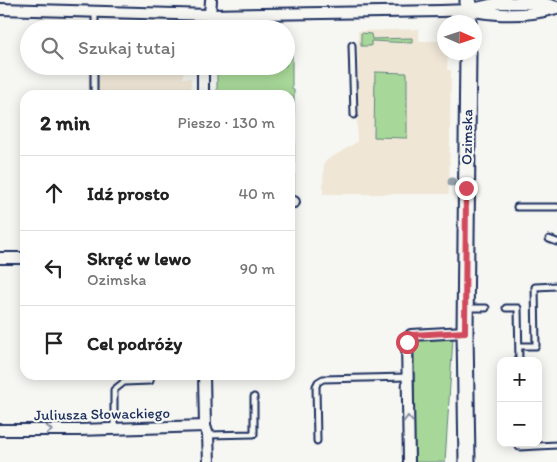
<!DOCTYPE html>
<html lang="pl">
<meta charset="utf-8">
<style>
:root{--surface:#fff;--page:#f2f2f2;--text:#222;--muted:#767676;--line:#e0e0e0}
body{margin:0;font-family:Itim,sans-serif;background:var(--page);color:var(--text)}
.controls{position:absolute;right:15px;bottom:15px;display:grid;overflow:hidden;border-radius:10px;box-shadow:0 2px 12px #0003}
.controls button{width:45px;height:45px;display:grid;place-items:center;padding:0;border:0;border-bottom:1px solid var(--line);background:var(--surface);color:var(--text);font:25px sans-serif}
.compass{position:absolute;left:437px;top:15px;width:45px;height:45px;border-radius:50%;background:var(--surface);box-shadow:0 2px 12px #0003;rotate:93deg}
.stop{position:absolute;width:15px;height:15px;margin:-11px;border:4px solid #d1495b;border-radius:50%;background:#fff}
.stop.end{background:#d1495b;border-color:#fff;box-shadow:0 1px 5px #0008}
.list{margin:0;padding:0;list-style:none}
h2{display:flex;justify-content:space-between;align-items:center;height:65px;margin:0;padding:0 20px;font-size:21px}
h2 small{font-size:16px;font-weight:400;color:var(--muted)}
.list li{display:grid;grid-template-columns:32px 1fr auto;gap:15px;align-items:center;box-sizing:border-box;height:75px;padding:0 20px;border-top:1px solid var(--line)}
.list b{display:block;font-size:19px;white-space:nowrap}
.list p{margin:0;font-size:16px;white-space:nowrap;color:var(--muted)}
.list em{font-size:16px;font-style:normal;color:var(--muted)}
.icon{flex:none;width:28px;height:28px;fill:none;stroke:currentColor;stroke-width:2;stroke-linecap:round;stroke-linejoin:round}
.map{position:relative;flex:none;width:557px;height:462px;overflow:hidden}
.search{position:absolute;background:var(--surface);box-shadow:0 2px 12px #0003;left:20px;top:20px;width:275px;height:55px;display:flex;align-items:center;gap:12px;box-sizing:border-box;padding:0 18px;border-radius:28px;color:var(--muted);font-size:19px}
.panel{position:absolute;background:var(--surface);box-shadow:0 2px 12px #0003;left:20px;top:90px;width:275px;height:290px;border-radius:15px}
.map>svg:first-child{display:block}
.built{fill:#efe6d6}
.green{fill:#a8d899;stroke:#62847c}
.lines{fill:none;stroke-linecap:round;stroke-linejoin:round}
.service-casing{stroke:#1b2f5e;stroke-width:9}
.minor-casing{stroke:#1b2f5e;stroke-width:14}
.secondary-casing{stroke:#1b2f5e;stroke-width:19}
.service{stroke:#f6f6f2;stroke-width:5}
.minor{stroke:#f6f6f2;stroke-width:10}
.secondary{stroke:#f6f6f2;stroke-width:15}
.tree{fill:#91a0a9}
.oneway{stroke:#8892a8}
.route{stroke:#d1495b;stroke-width:6}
.labels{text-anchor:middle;stroke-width:4.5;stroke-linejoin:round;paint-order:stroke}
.street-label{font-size:15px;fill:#1b2f5e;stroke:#f6f6f2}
</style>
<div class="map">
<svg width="557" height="462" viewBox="0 0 557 462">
<rect width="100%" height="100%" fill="#f6f6f2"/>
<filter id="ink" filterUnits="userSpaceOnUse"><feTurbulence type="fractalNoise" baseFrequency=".02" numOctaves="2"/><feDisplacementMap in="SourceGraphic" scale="10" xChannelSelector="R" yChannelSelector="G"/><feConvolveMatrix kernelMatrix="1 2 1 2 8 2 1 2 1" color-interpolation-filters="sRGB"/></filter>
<g filter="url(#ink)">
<!-- built -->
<path class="built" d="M419,29v12h25v11l4,1 -1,17h4l-2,124h-126l1,-32 33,-20 1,-111z
M88,66h38v5h57v7h8v17h-103z"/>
<!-- green -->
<path class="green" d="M286,29l1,25 5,1v34l2,1v107h-4v-102h-73v-29h69z
M361,33l10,1 1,5 40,-1v5l-41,-2v5h-10z
M375,72l32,1v65l-33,-1z
M453,338l-8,124h-30l-1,-122z"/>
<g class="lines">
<defs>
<path id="service" d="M95,29v-16
M352,45l2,70
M94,95v-29
M517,207h40
M549,239l8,3
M468,308h18
M506,308h12l1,53
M519,346h17l-1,-59 22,-1
M114,429v-39l10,-8 26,-1 1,-6
M208,435l46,-1v-37
M317,441l-1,-55 2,-4 5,-3 84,-2
M519,447l38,-2"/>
<path id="minor" d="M0,9l210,6 231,-4 27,-1 31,-7h44l14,4
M474,11c28,5 55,5 83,-3
M204,29l6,-14 1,-15
M203,95v-29
M290,202h4
M0,258h25
M204,375l1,51 3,9 1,27
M0,430h78l127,-4
M409,462l-2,-120 4,-7 54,-3"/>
<path id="secondary" d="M468,22v-22
M467,462l-2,-130 3,-280"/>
</defs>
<!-- service casing -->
<use href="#service" class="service-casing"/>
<!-- minor casing -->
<use href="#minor" class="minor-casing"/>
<!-- secondary casing -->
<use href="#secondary" class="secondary-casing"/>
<!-- service -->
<use href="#service" class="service"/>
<!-- minor -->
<use href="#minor" class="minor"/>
<!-- secondary -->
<use href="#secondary" class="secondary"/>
</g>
<!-- trees -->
<circle class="tree" cx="452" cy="182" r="4.5"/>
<!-- one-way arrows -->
<defs><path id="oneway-chevron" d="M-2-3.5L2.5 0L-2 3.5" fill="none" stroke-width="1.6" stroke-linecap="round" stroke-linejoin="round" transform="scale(1.25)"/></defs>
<g class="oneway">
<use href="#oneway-chevron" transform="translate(408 419) rotate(-91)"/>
<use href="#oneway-chevron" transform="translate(49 430)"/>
</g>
</g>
<g class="lines" filter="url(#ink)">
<!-- route -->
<path class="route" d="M407,342l4,-7 54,-3 1,-144"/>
</g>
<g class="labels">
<!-- street labels -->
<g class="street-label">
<text transform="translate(467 137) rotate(-89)" y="5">Ozimska</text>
<text transform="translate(102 414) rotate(-1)" y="5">Juliusza Słowackiego</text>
</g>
</g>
</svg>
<div class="controls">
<button>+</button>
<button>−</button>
</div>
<svg class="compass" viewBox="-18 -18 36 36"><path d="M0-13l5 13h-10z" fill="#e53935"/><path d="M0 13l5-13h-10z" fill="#767676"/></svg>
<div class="stop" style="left:407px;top:342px"></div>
<div class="stop end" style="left:466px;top:188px"></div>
<div class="search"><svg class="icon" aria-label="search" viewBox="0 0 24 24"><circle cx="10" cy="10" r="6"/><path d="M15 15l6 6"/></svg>Szukaj tutaj</div>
<section class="panel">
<h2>2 min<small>Pieszo · 130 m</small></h2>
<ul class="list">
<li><svg class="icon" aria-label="ahead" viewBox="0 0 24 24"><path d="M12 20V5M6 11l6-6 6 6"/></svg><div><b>Idź prosto</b></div><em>40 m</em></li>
<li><svg class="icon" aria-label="left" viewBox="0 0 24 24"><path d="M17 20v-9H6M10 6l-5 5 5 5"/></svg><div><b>Skręć w lewo</b><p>Ozimska</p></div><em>90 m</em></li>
<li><svg class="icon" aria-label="arrive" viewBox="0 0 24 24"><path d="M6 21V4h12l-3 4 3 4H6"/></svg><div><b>Cel podróży</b></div></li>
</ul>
</section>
</div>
